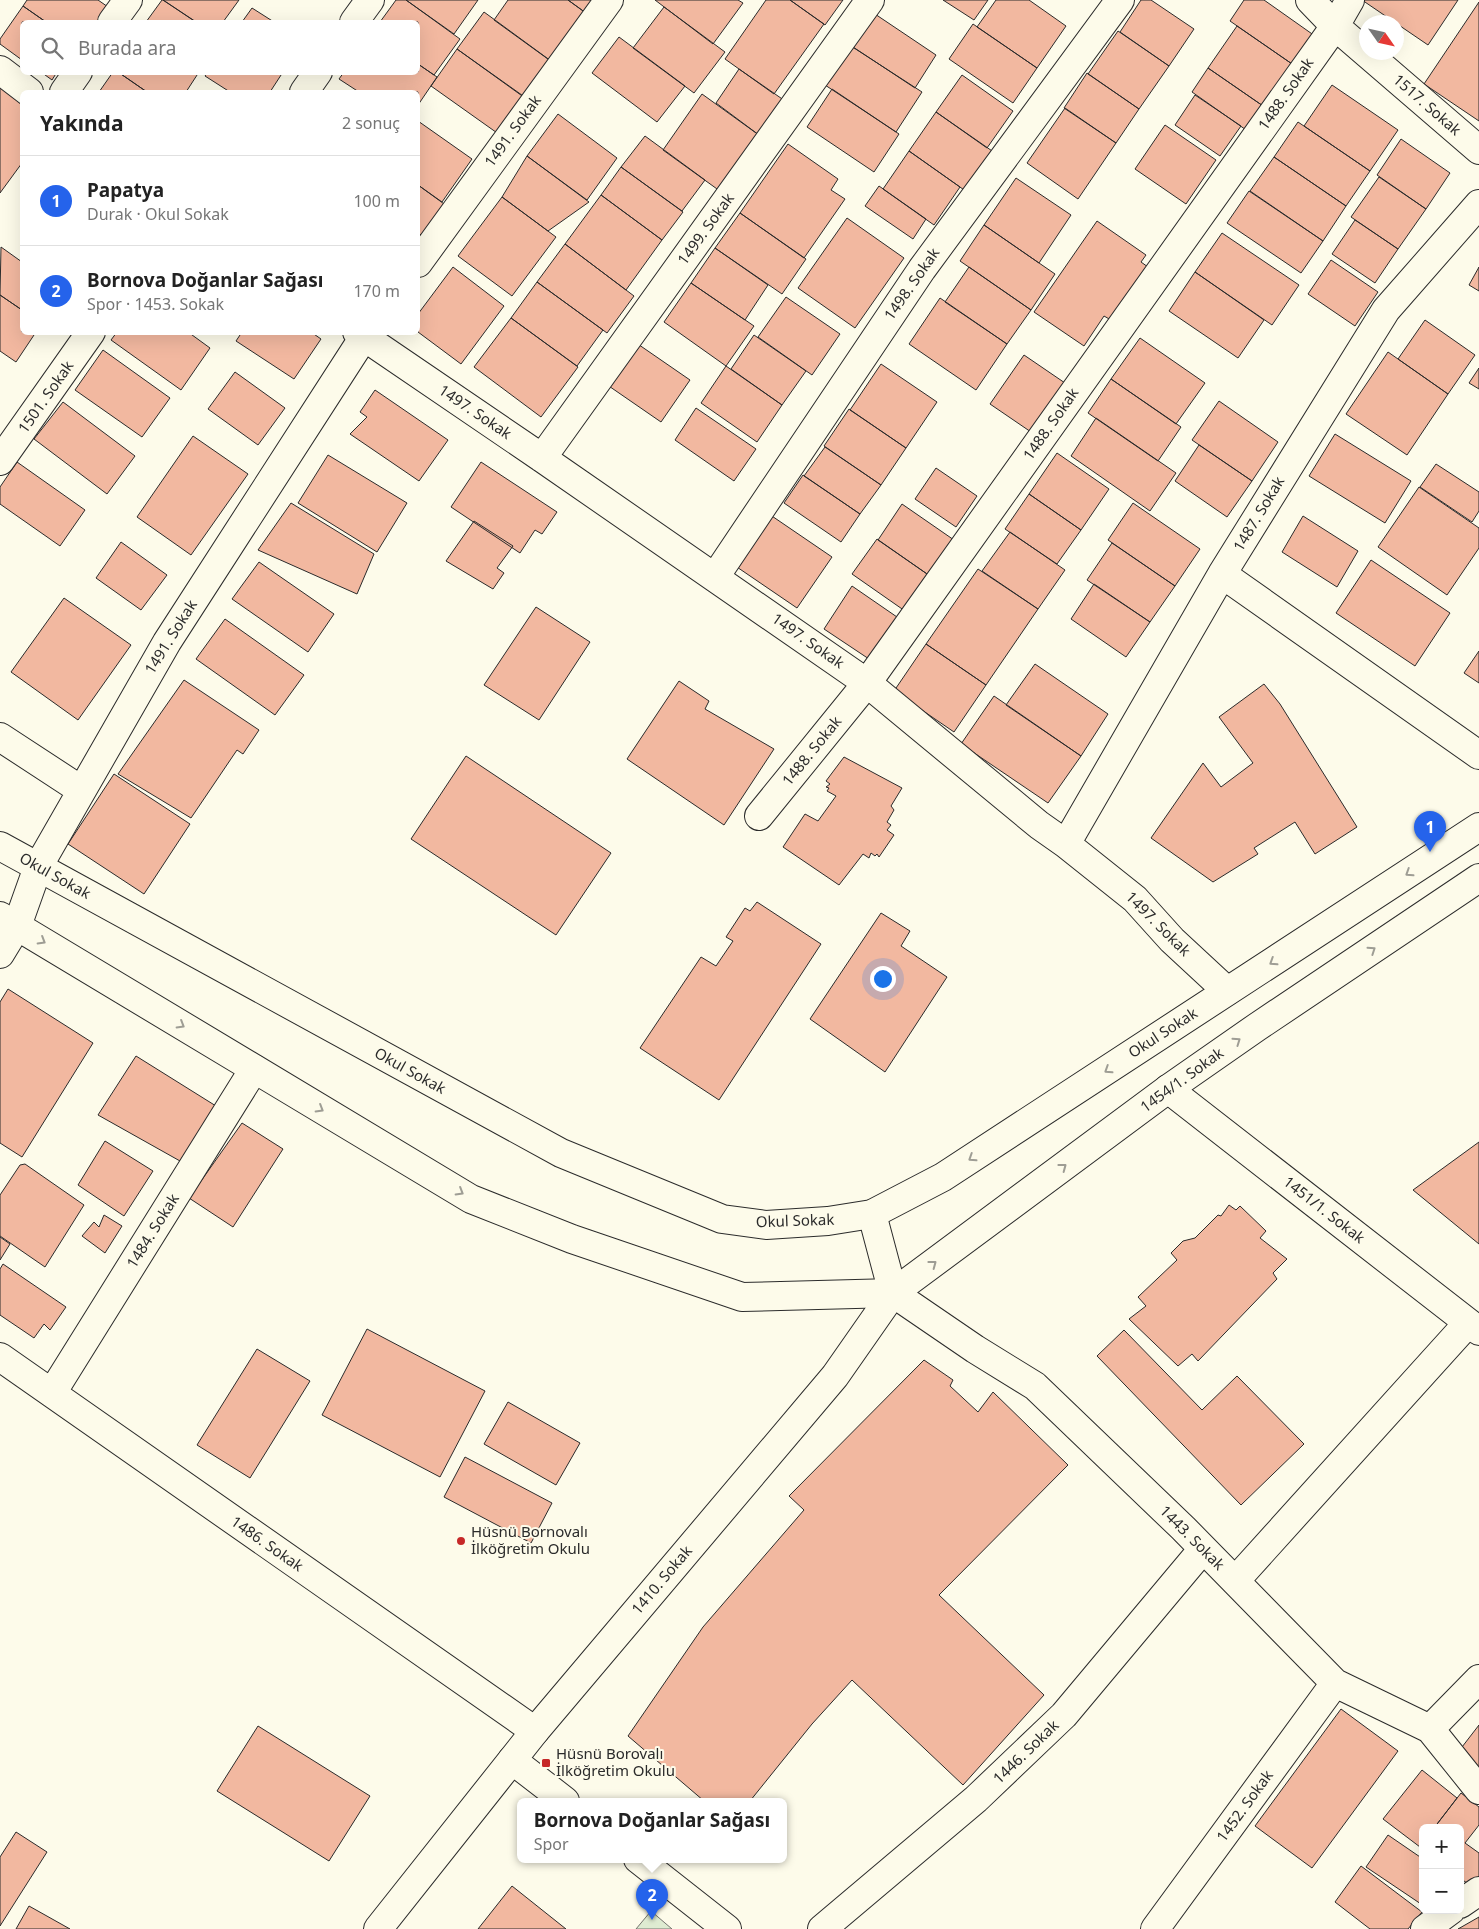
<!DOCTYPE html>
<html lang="tr">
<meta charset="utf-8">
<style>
:root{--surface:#fff;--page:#f6f6f6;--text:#222;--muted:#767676;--line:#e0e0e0;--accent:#2563eb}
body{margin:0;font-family:"Noto Sans",sans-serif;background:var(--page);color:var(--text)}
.controls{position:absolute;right:15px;bottom:15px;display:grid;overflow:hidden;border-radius:8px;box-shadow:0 5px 20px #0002}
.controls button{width:45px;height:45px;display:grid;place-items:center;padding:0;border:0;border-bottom:1px solid var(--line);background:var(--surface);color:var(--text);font:25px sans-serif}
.compass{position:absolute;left:1359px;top:15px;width:45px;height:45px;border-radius:50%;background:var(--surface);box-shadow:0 5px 20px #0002;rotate:124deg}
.you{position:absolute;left:882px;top:978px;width:18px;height:18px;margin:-12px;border:4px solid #fff;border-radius:50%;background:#1a73e8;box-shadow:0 0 0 8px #1a73e833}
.badge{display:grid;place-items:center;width:32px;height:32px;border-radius:50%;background:var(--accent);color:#fff;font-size:16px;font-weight:700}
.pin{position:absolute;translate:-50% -41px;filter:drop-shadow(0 1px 2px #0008)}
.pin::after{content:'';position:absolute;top:26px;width:18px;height:15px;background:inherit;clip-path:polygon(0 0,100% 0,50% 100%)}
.popup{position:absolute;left:517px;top:1798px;width:270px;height:65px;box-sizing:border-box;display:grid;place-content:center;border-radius:8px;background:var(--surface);filter:drop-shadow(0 1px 4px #0005);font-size:16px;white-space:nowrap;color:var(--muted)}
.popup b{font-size:19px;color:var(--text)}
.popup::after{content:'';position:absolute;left:50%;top:100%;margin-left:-10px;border:10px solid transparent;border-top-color:var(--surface)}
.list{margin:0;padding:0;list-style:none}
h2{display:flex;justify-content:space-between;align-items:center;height:65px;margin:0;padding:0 20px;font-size:21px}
h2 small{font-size:16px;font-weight:400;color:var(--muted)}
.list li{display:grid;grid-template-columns:32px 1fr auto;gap:15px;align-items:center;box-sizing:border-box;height:90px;padding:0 20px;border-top:1px solid var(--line)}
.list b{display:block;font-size:19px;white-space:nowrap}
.list p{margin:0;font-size:16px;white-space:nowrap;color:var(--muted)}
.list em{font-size:16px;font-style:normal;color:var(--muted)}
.icon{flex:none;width:28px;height:28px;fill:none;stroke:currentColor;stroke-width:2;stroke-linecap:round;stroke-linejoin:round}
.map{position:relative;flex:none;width:1479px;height:1929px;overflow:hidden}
.search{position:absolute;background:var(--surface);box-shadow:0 5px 20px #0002;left:20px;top:20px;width:400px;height:55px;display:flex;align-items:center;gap:12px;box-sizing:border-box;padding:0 18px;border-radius:8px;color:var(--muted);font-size:19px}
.panel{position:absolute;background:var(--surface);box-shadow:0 5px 20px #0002;left:20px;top:90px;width:400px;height:245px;border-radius:8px}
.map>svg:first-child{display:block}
.green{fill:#deebd1;stroke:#74746e}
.building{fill:#f2b8a0;stroke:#2b2b2b}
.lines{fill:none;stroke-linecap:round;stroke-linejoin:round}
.minor-casing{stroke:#2b2b2b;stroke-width:30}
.tertiary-casing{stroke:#2b2b2b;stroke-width:30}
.secondary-casing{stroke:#2b2b2b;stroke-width:30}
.minor{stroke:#fdfbea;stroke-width:28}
.tertiary{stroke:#fdfbea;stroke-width:28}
.secondary{stroke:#fdfbea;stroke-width:28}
.oneway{stroke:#9e9d94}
.poi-dot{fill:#c62828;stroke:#fdfbea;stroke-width:2}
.labels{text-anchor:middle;stroke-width:4;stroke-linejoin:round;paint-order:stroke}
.street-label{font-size:15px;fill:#2b2b2b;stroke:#fdfbea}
.poi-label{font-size:15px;fill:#2b2b2b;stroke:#fdfbea;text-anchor:start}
</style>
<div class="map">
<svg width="1479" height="1929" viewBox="0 0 1479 1929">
<rect width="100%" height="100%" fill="#fdfbea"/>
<!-- green -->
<path class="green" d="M651,1911l21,18h-36z"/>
<!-- building -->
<path class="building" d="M27,0h71l13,9 -10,13h-55l-23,-16z
M162,0h1l33,22h-50z
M163,0h76l-16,22h-27z
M396,0h10l54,39 -26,36 -16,-11v-42h-38z
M406,0h72l-24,34z
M508,0h60l18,13 -34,49 -58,-42z
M568,0h34l-12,16z
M655,0h83l5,3 -30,41z
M766,0h24l34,24 -50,70 -49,-35z
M790,0h53l-18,25z
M943,0h45l-14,20z
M996,0h33l37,26 -29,42 -60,-41z
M1141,0h10l43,29 -25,37 -49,-34z
M1244,0h20l51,36 -20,30 -65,-45z
M1362,0h96l-30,45z
M1479,2v119l-55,-37z
M23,6l23,16h-24v38l-22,-16v-5z
M664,7l61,45 -31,41 -61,-45z
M252,8l22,14h-32z
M484,12l67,49 -26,37 -68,-49z
M872,12l64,43 -21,33 -65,-43z
M973,24l64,44 -24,35 -64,-44z
M1237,26l58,40 -29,42 -58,-40z
M1118,31l51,35 -30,43 -51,-35z
M619,37l66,49 -28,36 -65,-49z
M851,46l71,46 -26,40 -71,-47z
M457,49l69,49 -26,37 -69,-49z
M418,64l19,13 -19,28v-13h-59l-20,-13 5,-7h74z
M1208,68l58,40 -17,24 -57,-40z
M739,69l49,34 -25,35 -47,-35z
M41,72h16l-5,8z
M113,72h5l29,20h-48z
M118,72h81l-13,20h-39z
M208,72h75l-13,20h-40l-25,-16z
M1087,73l52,36 -23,34 -52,-35z
M962,75l51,36 -26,37 -51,-36z
M0,85l22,17v61l-22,30z
M1332,85l66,45 -28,41 -66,-45z
M832,89l67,45 -25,38 -67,-45z
M702,94l61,44 -39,56 -61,-44z
M1195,95l46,31 -21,30 -45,-31z
M1065,108l51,35 -38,56 -51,-36z
M936,112l59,41 -28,39 -58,-41z
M558,114l59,44 -30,42 -60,-44z
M418,121l54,38 -30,43 -24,-17z
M1298,122l72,49 -24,35 -72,-49z
M1165,125l51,35 -30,44 -51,-35z
M645,136l60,44 -23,31 -61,-44z
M1401,139l49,34 -24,36 -49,-34z
M788,144l50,35 -7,11 14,9 -41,59 -64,-45z
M909,151l51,36 -26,38 -51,-36z
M527,156l62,46 -41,29 -46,-34z
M1274,157l72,49 -23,35 -73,-50z
M621,167l62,45 -21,28 -61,-45z
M1379,177l47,32 -28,40 -47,-32z
M1016,178l55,37 -32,48 -55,-38z
M418,185l33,24 -22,31 -11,-7z
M879,186l47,33 -13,20 -48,-33z
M1249,191l74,50 -22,32 -74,-50z
M601,195l61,45 -36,50 -61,-46z
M502,197l54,40 -44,59 -54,-40z
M740,213l66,46 -24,35 -67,-46z
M847,218l57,40 -49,70 -57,-40z
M1355,220l43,29 -23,34 -43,-29z
M1097,221l49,34 -5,7 7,5 -37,53 -7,-4 -20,30 -50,-34z
M984,225l71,49 -24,36 -71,-49z
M1222,233l77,52 -27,40 -77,-53z
M565,244l69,52 -27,37 -70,-51z
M1,247l21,15v48l-22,-15z
M715,248l53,37 -23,35 -54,-37z
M1331,260l47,32 -23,34 -47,-32z
M453,267l51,39 -43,58 -43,-32v-18z
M969,267l62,43 -24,34 -62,-42z
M1479,267v24l-10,-6z
M1195,272l69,48 -26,38 -69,-47z
M537,282l66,48 -26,36 -66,-48z
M691,283l63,43 -28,40 -62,-44z
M0,295l22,15v22h14l-20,30 -16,-11z
M786,297l54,37 -28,41 -54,-38z
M940,298l67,46 -31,46 -67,-46z
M511,318l67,49 -37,50 -67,-50z
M1425,320l50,35 -27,39 -50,-35z
M117,332h71l22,16 -29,42 -70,-50z
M242,332h69l10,7 -27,40 -58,-38z
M754,335l52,36 -24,34 -51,-36z
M1140,338l65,45 -29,41 -65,-45z
M632,340l58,40 -29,42 -58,-40z
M103,350l67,48 -28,39 -67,-47z
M1388,352l60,42 -41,61 -61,-41z
M1024,355l41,28 -34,49 -41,-28z
M881,364l56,38 -31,46 -56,-38z
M726,366l56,39 -25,37 -56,-39z
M1479,368v21l-10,-6z
M235,372l50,36 -27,37 -50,-36z
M1111,379l70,48 -23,34 -70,-48z
M375,390l73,50 -29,41 -69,-47 17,-17 -7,-5z
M1219,401l59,41 -26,39 -60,-41z
M63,402l72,54 -28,38 -73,-55z
M696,408l60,41 -22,32 -59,-41z
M849,409l57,39 -25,37 -57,-39z
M1096,418l80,55 -26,38 -79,-55z
M1335,434l76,47 -26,42 -76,-47z
M193,436l55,38 -57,81 -54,-38z
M1199,445l53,36 -25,36 -52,-36z
M825,447l56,38 -21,29 -56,-38z
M1057,453l52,36 -28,41 -52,-36z
M328,455l79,48 -30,49 -79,-49z
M17,462l68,48 -25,36 -60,-42v-17z
M481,462l76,50 -15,22 -7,-4 -15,23 -69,-46z
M1436,464l43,28v19l-7,11 -52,-35z
M936,468l41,28 -21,31 -41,-28z
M803,475l57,39 -19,28 -57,-39z
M1419,487l60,41v20l-32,47 -69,-48z
M1029,494l52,36 -24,34 -52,-35z
M291,503l83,51 -17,40 -99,-44z
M1133,503l67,46 -25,37 -67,-46z
M902,504l52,36 -24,36 -52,-36z
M766,512l66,45 -35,51 -66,-45z
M1303,516l55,35 -21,36 -55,-35z
M474,521l39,25 -16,22 7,5 -11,16 -47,-28z
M1010,532l55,38 -27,39 -56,-38z
M877,539l53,37 -25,35 -53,-37z
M121,542l46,33 -26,35 -45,-32z
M1112,543l63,43 -25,36 -63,-42z
M1371,560l79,53 -35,53 -79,-53z
M259,562l75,52 -26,38 -76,-53z
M978,569l60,40 -52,76 -60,-41z
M1094,584l56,38 -24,35 -55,-38z
M852,586l45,31 -28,42 -45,-30z
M64,598l67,47 -53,75 -67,-48z
M536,607l54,35 -51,78 -55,-35z
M225,619l79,56 -29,40 -79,-56z
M926,644l60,41 -32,47 -60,-41z
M1479,651v32l-15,-10z
M1035,664l73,50 -27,42 -75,-51z
M184,680l75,50 -16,24 -6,-4 -46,68 -73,-44z
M679,681l30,20 -4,8 69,40 -50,76 -97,-66z
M1264,684l16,20 77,123 -42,27 -20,-32 -41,26 4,6 -45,28 -62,-44 52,-75 18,24 32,-24 -34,-46z
M994,696l87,60 -33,47 -87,-59z
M466,756l145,97 -55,82 -145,-96z
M844,757l58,31 -11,18 3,4 -7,12 4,3 -4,5 7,5 -15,22 -2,-3 -2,2 -4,-3 -2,5 -6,-4 -24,31 -56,-38 22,-33 13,7 18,-25 -9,-5 2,-3 -3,-1 4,-3 -4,-3z
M114,774l76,50 -46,70 -76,-50z
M757,902l64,42 -102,156 -79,-52 61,-91 15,9 17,-25 -7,-4 19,-29 5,3z
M881,913l29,18 -9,15 46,31 -62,95 -75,-53z
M8,989l85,54 -71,114 -22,-14v-141z
M136,1056l80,50 -36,55 -82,-46z
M242,1123l41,26 -50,78 -44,-29z
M105,1141l48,30 -29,45 -46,-31z
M1479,1142v102l-66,-54z
M25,1164l59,41 -39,62 -45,-31v-41l20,-30z
M1229,1205l7,5 4,-4 26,25 -6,7 27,21 -14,14 4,6 -79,82 -6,-7 -14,12 -49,-47 17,-13 -8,-9 39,-37 -6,-7 12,-12 12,-3 23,-23 3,1z
M104,1215l18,11 -17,27 -23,-17 12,-14 5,5z
M0,1237l10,7 -10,16z
M3,1264l63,43 -16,23 -6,-6 -10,14 -34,-23v-46z
M367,1329l118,62 -45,86 -118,-62z
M1124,1330l78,80 35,-34 67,68 -63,61 -144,-149z
M257,1349l53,32 -60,97 -53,-33z
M924,1360l29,20 -3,6 28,26 15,-20 75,73 -129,130 105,100 -81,90 -111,-105 -40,44 -62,77h-46l-76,-65 75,-109 101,-117 -15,-14z
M508,1402l72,41 -24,42 -72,-41z
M465,1457l87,46 -21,40 -87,-46z
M1341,1709l57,42 -86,117 -57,-42z
M1479,1725v44l-17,-22z
M258,1726l112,70 -41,65 -112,-70z
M1422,1770l35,28 -23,30h-11v15l-3,4 -37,-28z
M1461,1793l18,14v18l-14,18 14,10v24l-8,9 -11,-8v-50h-26z
M16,1832l31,20 -47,74v-69z
M1388,1835l35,24v43l-2,2 -55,-37z
M1361,1866l61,46 -14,17h-38l-35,-27z
M512,1886l54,43h-88z
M29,1906l41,23h-54z
M1479,1917v12h-21z"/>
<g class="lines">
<defs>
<path id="minor" d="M1310,0l25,26 144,124
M112,22l16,-22
M354,22l16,-22
M0,70l29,22
M64,92l14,-20
M304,92l14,-20
M418,263l191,-263
M357,332l185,126 325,225 172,142 27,19 69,55 37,41 55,51
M542,458l328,-458
M0,461l91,-129
M1222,574l257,181
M715,577l207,-308 198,-269
M0,737l81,53
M759,816l108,-133 468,-657 15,-26
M1066,844l156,-270 164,-264 93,-106
M0,954l17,-28 21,-59 129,-225 200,-310
M1168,1089l311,242
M893,1293l82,56 60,37 148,142 152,155 95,46 49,61
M0,1357l535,374
M52,1393l202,-324
M1235,1581l233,-258
M1430,1729l49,-50
M512,1760l53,41
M638,1859l89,70
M1460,1904l19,-13
M822,1929l154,-130 88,-84 139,-166
M1155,1929l180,-246
M1425,1929l26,-19"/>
<path id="tertiary" d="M378,1929l157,-198 300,-355 58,-83 -21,-79"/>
<path id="secondary" d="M0,846l561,307 161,66 44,6 62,-4 44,-7 71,-37 536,-350
M0,916l471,283 101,40 170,58 151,-4 275,-204 89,-62 222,-149"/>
</defs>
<!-- minor casing -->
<use href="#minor" class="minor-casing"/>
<!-- tertiary casing -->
<use href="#tertiary" class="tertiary-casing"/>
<!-- secondary casing -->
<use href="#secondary" class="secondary-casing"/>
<!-- minor -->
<use href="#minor" class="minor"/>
<!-- tertiary -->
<use href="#tertiary" class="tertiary"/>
<!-- secondary -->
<use href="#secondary" class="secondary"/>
</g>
<!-- one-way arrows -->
<defs><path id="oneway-chevron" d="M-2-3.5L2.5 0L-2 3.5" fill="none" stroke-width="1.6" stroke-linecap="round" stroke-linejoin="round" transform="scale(1.25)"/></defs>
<g class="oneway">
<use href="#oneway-chevron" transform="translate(1409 873) rotate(147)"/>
<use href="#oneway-chevron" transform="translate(42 941) rotate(31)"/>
<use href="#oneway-chevron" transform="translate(1372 950) rotate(-34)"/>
<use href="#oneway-chevron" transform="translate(1273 962) rotate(147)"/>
<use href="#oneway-chevron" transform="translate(181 1025) rotate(31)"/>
<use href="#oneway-chevron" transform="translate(1237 1041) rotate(-35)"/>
<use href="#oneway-chevron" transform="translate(1108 1070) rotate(147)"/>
<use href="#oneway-chevron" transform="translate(320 1109) rotate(31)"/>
<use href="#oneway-chevron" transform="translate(972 1158) rotate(147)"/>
<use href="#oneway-chevron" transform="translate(1063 1167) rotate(-37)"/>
<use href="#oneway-chevron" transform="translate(460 1192) rotate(31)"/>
<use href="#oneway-chevron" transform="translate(933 1264) rotate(-37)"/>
</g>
<!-- markers -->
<g class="poi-dot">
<circle cx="461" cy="1541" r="5"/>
<rect x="541" y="1758" width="10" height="10" rx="2.5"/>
</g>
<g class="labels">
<!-- street labels -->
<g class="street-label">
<text transform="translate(1286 94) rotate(-55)" y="5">1488. Sokak</text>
<text transform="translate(1427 105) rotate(41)" y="5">1517. Sokak</text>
<text transform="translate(513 131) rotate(-54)" y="5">1491. Sokak</text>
<text transform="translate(706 229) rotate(-54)" y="5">1499. Sokak</text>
<text transform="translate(912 284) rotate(-55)" y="5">1498. Sokak</text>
<text transform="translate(46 397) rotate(-55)" y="5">1501. Sokak</text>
<text transform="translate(475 412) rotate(34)" y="5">1497. Sokak</text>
<text transform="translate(1051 424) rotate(-55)" y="5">1488. Sokak</text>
<text transform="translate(1259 514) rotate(-59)" y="5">1487. Sokak</text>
<text transform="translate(171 637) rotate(-58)" y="5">1491. Sokak</text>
<text transform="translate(808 641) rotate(35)" y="5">1497. Sokak</text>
<text transform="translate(812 751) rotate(-51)" y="5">1488. Sokak</text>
<text transform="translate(55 876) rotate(29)" y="5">Okul Sokak</text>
<text transform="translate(1158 924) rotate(45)" y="5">1497. Sokak</text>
<text transform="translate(1163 1033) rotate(-33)" y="5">Okul Sokak</text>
<text transform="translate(410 1071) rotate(29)" y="5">Okul Sokak</text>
<text transform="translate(1182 1080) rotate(-36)" y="5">1454/1. Sokak</text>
<text transform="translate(1324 1210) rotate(38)" y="5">1451/1. Sokak</text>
<text transform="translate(795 1221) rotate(-2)" y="5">Okul Sokak</text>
<text transform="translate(153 1231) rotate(-58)" y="5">1484. Sokak</text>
<text transform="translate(1192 1538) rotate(45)" y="5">1443. Sokak</text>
<text transform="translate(267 1544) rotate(35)" y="5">1486. Sokak</text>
<text transform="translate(662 1580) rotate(-50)" y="5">1410. Sokak</text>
<text transform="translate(1026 1752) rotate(-44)" y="5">1446. Sokak</text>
<text transform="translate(1245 1806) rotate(-54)" y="5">1452. Sokak</text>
</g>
<!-- poi labels -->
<g class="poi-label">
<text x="471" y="1537">Hüsnü Bornovalı<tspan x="471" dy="17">İlköğretim Okulu</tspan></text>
<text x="556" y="1759">Hüsnü Borovalı<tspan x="556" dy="17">İlköğretim Okulu</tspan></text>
</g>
</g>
</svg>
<div class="controls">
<button>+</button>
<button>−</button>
</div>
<svg class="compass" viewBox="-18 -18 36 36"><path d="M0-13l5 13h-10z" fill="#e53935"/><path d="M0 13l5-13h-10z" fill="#767676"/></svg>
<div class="you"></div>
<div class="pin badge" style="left:1430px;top:852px">1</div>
<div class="pin badge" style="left:652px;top:1920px">2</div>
<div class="popup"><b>Bornova Doğanlar Sağası</b>Spor</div>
<div class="search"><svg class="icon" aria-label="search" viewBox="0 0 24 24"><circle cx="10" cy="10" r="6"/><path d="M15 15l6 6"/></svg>Burada ara</div>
<section class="panel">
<h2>Yakında<small>2 sonuç</small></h2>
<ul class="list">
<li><span class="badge">1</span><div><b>Papatya</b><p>Durak · Okul Sokak</p></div><em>100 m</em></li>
<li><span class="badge">2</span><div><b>Bornova Doğanlar Sağası</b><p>Spor · 1453. Sokak</p></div><em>170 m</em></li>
</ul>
</section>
</div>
